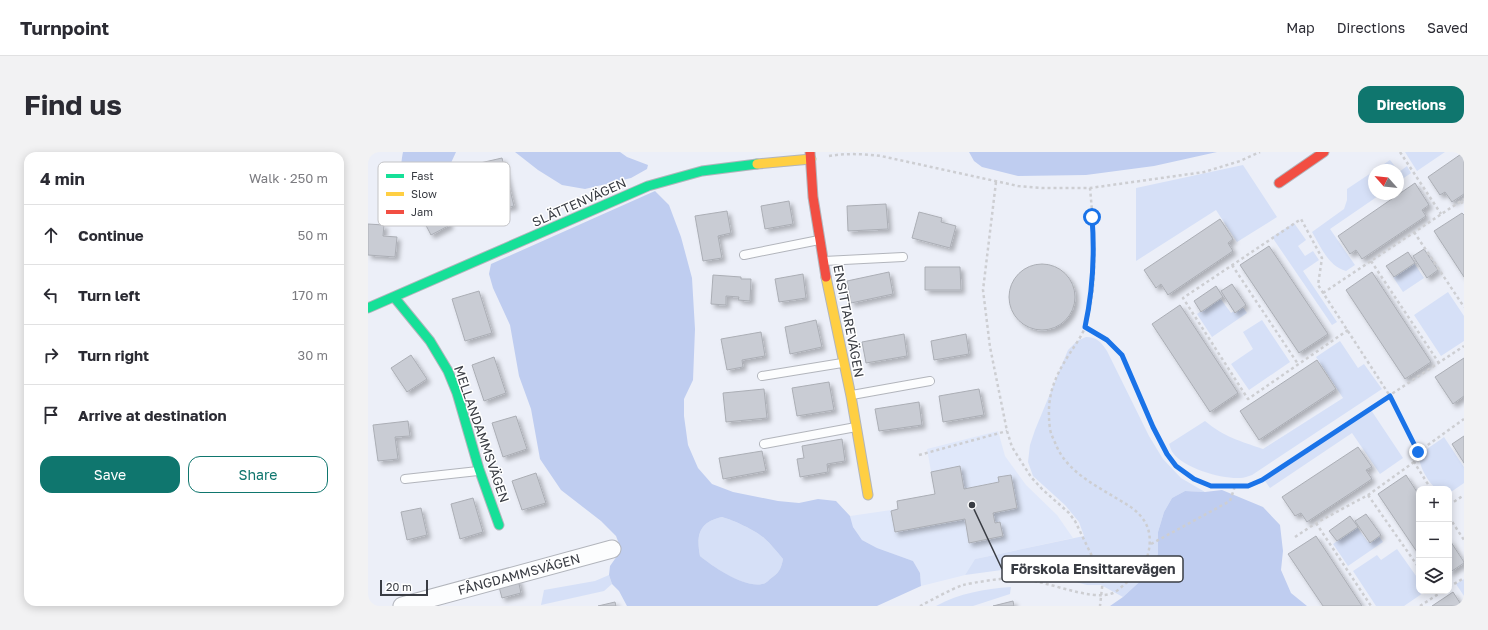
<!DOCTYPE html>
<meta charset="utf-8">
<style>
:root{--surface:#fff;--page:#f2f2f3;--text:#2b2b33;--muted:#7c7c81;--line:#e1e1e2;--accent:#0f766e}
body{margin:0;font-family:"Golos Text",sans-serif;background:var(--page);color:var(--text)}
.controls{position:absolute;right:12px;bottom:12px;display:grid;overflow:hidden;border-radius:8px;box-shadow:0 2px 10px #0003}
.controls button{width:36px;height:36px;display:grid;place-items:center;padding:0;border:0;border-bottom:1px solid var(--line);background:var(--surface);color:var(--text);font:20px sans-serif}
.compass{position:absolute;left:1000px;top:12px;width:36px;height:36px;border-radius:50%;background:var(--surface);box-shadow:0 2px 10px #0003;rotate:297deg}
.scale{position:absolute;left:12px;bottom:10px;width:48px;box-sizing:border-box;padding-left:4px;border:2px solid #393c43;border-top:0;font-size:11px;line-height:14px;white-space:nowrap;color:#393c43;-webkit-text-stroke:3px #fff;paint-order:stroke}
.stop{position:absolute;width:12px;height:12px;margin:-9px;border:3px solid #1a73e8;border-radius:50%;background:#fff}
.stop.end{background:#1a73e8;border-color:#fff;box-shadow:0 1px 4px #0008}
.list{margin:0;padding:0;list-style:none}
h2{display:flex;justify-content:space-between;align-items:center;height:52px;margin:0;padding:0 16px;font-size:17px}
h2 small{font-size:13px;font-weight:400;color:var(--muted)}
.list li{display:grid;grid-template-columns:26px 1fr auto;gap:12px;align-items:center;box-sizing:border-box;height:60px;padding:0 16px;border-top:1px solid var(--line)}
.list b{display:block;font-size:15px;white-space:nowrap}
.list em{font-size:13px;font-style:normal;color:var(--muted)}
.actions{display:flex;gap:8px;padding:12px 16px}
.actions a{flex:1;padding:9px 0;border:1px solid var(--accent);border-radius:12px;text-align:center;font-size:14px;color:var(--accent)}
.actions .main{background:var(--accent);color:#fff}
.icon{flex:none;width:22px;height:22px;fill:none;stroke:currentColor;stroke-width:2;stroke-linecap:round;stroke-linejoin:round}
.map{position:relative;flex:none;width:1096px;height:454px;overflow:hidden;border-radius:12px}
header{display:flex;align-items:center;gap:24px;box-sizing:border-box;height:56px;padding:0 20px;background:var(--surface);border-bottom:1px solid var(--line)}
header strong{font-size:19px}
nav{display:flex;gap:22px;margin-inline-start:auto;font-size:14px}
.intro{display:flex;align-items:center;justify-content:space-between;box-sizing:border-box;height:96px;padding:0 24px}
h1{margin:0;font-size:28px}
.button{padding:10px 18px;border-radius:12px;background:var(--accent);color:#fff;font-size:14px;font-weight:700}
main{display:flex;gap:24px;padding:0 24px}
aside{flex:1;background:var(--surface);border-radius:12px;box-shadow:0 2px 10px #0003}
.map>svg:first-child{display:block}
.built{fill:#e0e8fa}
.green{fill:#d6e0f7}
.forest{fill:#bfcdf0;fill-rule:evenodd}
.building{fill:#c9ccd4;stroke:#abaeb5;filter:url(#shadow)}
.lines{fill:none;stroke-linecap:round;stroke-linejoin:round}
.lane-casing{stroke:#b2b5bc;stroke-width:10}
.street-casing{stroke:#b2b5bc;stroke-width:19}
.fast-casing{stroke:#b2b5bc;stroke-width:11}
.slow-casing{stroke:#b2b5bc;stroke-width:11}
.jam-casing{stroke:#b2b5bc;stroke-width:11}
.path{stroke:#cdced2;stroke-width:2.5;stroke-dasharray:3 3;stroke-linecap:butt}
.lane{stroke:#fcfdfe;stroke-width:8}
.street{stroke:#fcfdfe;stroke-width:17}
.fast{stroke:#16e098;stroke-width:9}
.slow{stroke:#ffcf43;stroke-width:9}
.jam{stroke:#f24e42;stroke-width:9}
.route{stroke:#1a73e8;stroke-width:5}
.labels{text-anchor:middle;stroke-width:3;stroke-linejoin:round;paint-order:stroke}
.street-label{font-size:13px;fill:#393c43;stroke:#fff}
.key{fill:#fff;stroke:#c4c4c7;stroke-width:1}
.key-label{font-size:11px;fill:#393c43}
.leader{fill:none;stroke:#393c43;stroke-width:1.5}
.callout-dot{fill:#393c43;stroke:#fff;stroke-width:1.5}
.callout{fill:#fff;stroke:#393c43;stroke-width:1.5}
.callout-label{font-size:14px;text-anchor:middle;font-weight:bold;fill:#393c43}
</style>
<header>
<strong>Turnpoint</strong>
<nav><a>Map</a><a>Directions</a><a>Saved</a></nav>
</header>
<div class="intro"><h1>Find us</h1><a class="button">Directions</a></div>
<main>
<aside>
<h2>4 min<small>Walk · 250 m</small></h2>
<ul class="list">
<li><svg class="icon" aria-label="ahead" viewBox="0 0 24 24"><path d="M12 20V5M6 11l6-6 6 6"/></svg><div><b>Continue</b></div><em>50 m</em></li>
<li><svg class="icon" aria-label="left" viewBox="0 0 24 24"><path d="M17 20v-9H6M10 6l-5 5 5 5"/></svg><div><b>Turn left</b></div><em>170 m</em></li>
<li><svg class="icon" aria-label="right" viewBox="0 0 24 24"><path d="M7 20v-9h11M14 6l5 5-5 5"/></svg><div><b>Turn right</b></div><em>30 m</em></li>
<li><svg class="icon" aria-label="arrive" viewBox="0 0 24 24"><path d="M6 21V4h12l-3 4 3 4H6"/></svg><div><b>Arrive at destination</b></div></li>
</ul>
<div class="actions"><a class="main">Save</a><a>Share</a></div>
</aside>
<div class="map">
<svg width="1096" height="454" viewBox="0 0 1096 454">
<defs>
<filter id="shadow"><feDropShadow dx="3.5" dy="3.5" stdDeviation="2" flood-color="#0004"/></filter>
</defs>
<rect width="100%" height="100%" fill="#eceff8"/>
<!-- built -->
<path class="built" d="M630,279l7,25 21,29 31,30 16,23 -98,21 -10,16 -44,11 -1,-13 -7,-12 -36,-13 -15,-8 -9,-13 -3,-11 48,-7 -1,-8 38,-7 -8,-45z"/>
<!-- green -->
<path class="green" d="M1037,0h40l-28,19z
M1022,8l8,10h-23z
M875,13l34,52 -40,25 -21,-32 -80,51v-73z
M1039,14l4,7 -13,9v-11l1,1z
M1006,19v23h7l-51,35 25,36 -9,6c-18,-5 -25,-24 -34,-39l32,-23 3,-9v-11z
M926,71l12,17 -8,6 7,10 8,-5 6,9 -16,11 34,51 -5,3 -60,-88z
M1046,111l10,15 -21,14 -10,-15z
M1080,140l16,24v25l-23,15 -27,-41z
M852,146l11,15 11,-7 5,7 -35,24 -15,-23z
M894,168l28,42 -41,28 -18,-26 22,-15 -10,-17z
M718,185c11,0 15,5 21,14l42,85 14,23 18,19 24,14 -20,-1 -13,7 -8,14 -6,20v22l-9,19 -26,24 -22,-12h-14l-58,-15 -20,-1 -44,6 10,-16 109,-23 -5,-14 -14,-17 -32,-29 -5,-14 2,-17 5,-15 33,-80 9,-9z
M972,189l18,27 6,-4 18,25 -130,86c-4,1 -8,3 -12,3 -19,1 -56,-10 -67,-25 -2,-2 -3,-7 -4,-9l36,-23c19,16 35,20 58,28l80,-51 -27,-41z
M1003,258l32,48 -23,16 -28,-41 -82,55 -5,-7z
M1076,285l20,30v16l-13,9h-2v-3c-4,0 -9,1 -13,-1 -6,-3 -18,-23 -16,-30 3,-9 17,-15 24,-21z
M354,365c11,3 33,13 42,21 7,6 13,14 19,21 -2,10 -4,14 -13,20 -2,2 -5,5 -8,5 -18,4 -49,-17 -62,-28 -4,-21 -1,-34 22,-39z
M989,375l11,15 10,-7 5,7 -35,24 -15,-22z
M1029,397l22,31v11h7l-22,15h-28l-23,-35 24,-16 4,5z
M241,423l3,9 -8,7 -63,14 3,-15 51,-9z
M1096,427v17l-8,-12z
M643,435l-1,7 -37,12h-37c24,-13 48,-17 75,-19z"/>
<!-- forest -->
<path class="forest" d="M35,0h53l-11,24 -22,11c-4,-1 -10,-2 -13,-4 -11,-7 -9,-21 -7,-31z
M147,0h105l7,5 21,8 -1,4 -16,9 -46,11 -23,-4 -24,-15z
M601,0h248l-63,14 -68,9 -68,1 -36,-9 -8,-6z
M287,39l14,14 12,32 11,41 3,51 -2,51 -9,19v17l4,29 10,23 14,16 21,8 45,9 21,2 19,-4 18,2 14,15 3,11 9,13 15,8 36,13 7,12 1,13 -44,20h-250l-8,-15 -7,-7 -3,-9 1,-9 7,-10 2,-12 -3,-8 -15,-15 -40,-31 -21,-31 -9,-50 -12,-33 -9,-51 -17,-37 -4,-14 2,-10zM354,365c11,3 33,13 42,21 7,6 13,14 19,21 -2,10 -4,14 -13,20 -2,2 -5,5 -8,5 -17,4 -49,-17 -62,-28 -4,-21 -1,-34 22,-39z
M854,338l41,17 17,18 3,26 -2,19 10,23 16,13h-197l13,-9 26,-24 9,-19v-22l6,-20 8,-14 13,-7 20,1z"/>
<!-- building -->
<path class="building" d="M1096,0v42l-12,8 -7,-10 -5,3 -12,-18z
M134,6l12,48 -25,6 -4,-18h2l-7,-31z
M1047,31l14,22 -7,5 4,6 -64,43 -6,-9 -6,4 -12,-18z
M421,49l4,23 -28,5 -4,-23z
M70,50l12,23 -19,10 -12,-23z
M518,52l2,25 -40,2 -1,-25z
M359,59l4,22 -13,3 4,22 -19,3 -8,-45z
M551,60l23,6 -1,4 15,4 -6,22 -38,-10z
M1094,61l2,2v62l-30,-46z
M852,67l13,20 -5,4 5,8 -65,44 -7,-11 -5,4 -12,-18z
M0,72l16,1 -1,11 14,1 -2,20 -27,-2z
M901,94l59,88 -29,19 -59,-88z
M1056,97l14,21 -11,8 -14,-22z
M1040,100l7,11 -21,14 -8,-11z
M641 145a33 33 0 1 1 66 0a33 33 0 1 1-66 0Z
M557,115h35l1,23h-36z
M521,120l4,22 -42,9 -4,-22z
M1004,120l59,90 -26,17 -59,-89z
M435,122l3,24 -27,4 -4,-23z
M345,123l28,2v2h10l-1,22 -12,-1 1,-3 -13,-1v9l-15,-1z
M864,132l14,21 -11,8 -14,-22z
M848,134l7,11 -22,15 -7,-11z
M111,139l13,42 -27,8 -13,-42z
M812,153l58,88 -28,19 -58,-88z
M448,168l6,27 -32,7 -5,-27z
M393,180l4,24 -23,4 1,7 -16,3 -6,-31z
M536,182l3,22 -41,7 -4,-21z
M598,182l3,20 -35,6 -3,-19z
M43,203l16,24 -20,13 -16,-24z
M126,205l12,36 -22,8 -12,-36z
M1096,206v38l-11,8 -18,-27z
M949,208l19,29 -77,51 -19,-29z
M461,230l5,28 -37,6 -5,-28z
M396,237l3,29 -41,4 -3,-29z
M611,237l5,26 -41,7 -4,-26z
M551,250l3,23 -43,6 -4,-22z
M148,264l11,33 -24,8 -11,-34z
M40,269l2,15 -15,1 3,22 -20,2 -5,-36z
M1096,284v27l-12,-19z
M474,287l3,22 -18,3 1,8 -28,5 -3,-18 7,-1 -2,-12z
M990,295l14,20 -6,3 6,9 -65,43 -6,-9 -6,3 -13,-19z
M394,299l4,20 -43,8 -4,-21z
M592,314l4,23 35,-7 -1,-5 13,-2 6,33 -24,5 2,10 5,-1 3,14 -34,7 -4,-24 -70,13 -4,-21 7,-2 -1,-8 38,-7 -4,-22z
M168,321l10,30 -24,7 -10,-29z
M1038,323l13,20v60l-41,-61z
M105,346l10,34 -23,7 -9,-35z
M53,356l6,27 -20,5 -6,-28z
M998,362l15,21 -11,8 -15,-22z
M982,364l8,11 -21,14 -8,-10z
M948,384l46,70h-39l-35,-52z
M1081,387l15,23v1l-15,10z
M150,427l3,14 -19,5 -4,-15z
M1085,440l9,14h-30z
M645,449l1,5h-21z
M247,450l1,4h-18z"/>
<g class="lines">
<defs>
<path id="lane" d="M376,103l75,-15
M456,109l79,-4
M394,224l80,-13
M484,243l78,-14
M396,292l92,-17
M37,327l73,-8"/>
<path id="street" d="M34,454l210,-57"/>
<path id="fast" d="M26,145l36,44 18,30 9,22 22,76 20,56
M0,156l280,-122 54,-15 55,-7"/>
<path id="slow" d="M389,12l54,-5
M458,125l25,119 17,99"/>
<path id="jam" d="M442,0l3,45 13,80
M911,31l45,-31"/>
</defs>
<!-- lane casing -->
<use href="#lane" class="lane-casing"/>
<!-- street casing -->
<use href="#street" class="street-casing"/>
<!-- fast casing -->
<use href="#fast" class="fast-casing"/>
<!-- slow casing -->
<use href="#slow" class="slow-casing"/>
<!-- jam casing -->
<use href="#jam" class="jam-casing"/>
<!-- path -->
<path class="path" d="M1032,0l41,62
M461,4c18,-3 35,-2 52,0l137,30 24,2h48l114,-16 36,-11 20,-9
M628,30l-13,108 7,57 17,84 5,16 19,30 11,12 27,24 6,8 28,58 -3,27
M1093,49l3,5
M1046,80l50,75
M1003,109l68,102
M864,113l66,99
M955,141l141,-94
M717,175l22,13 15,15 31,72 14,28 9,11 18,13 17,7h37l14,-6 202,-134
M980,178l-100,69 -65,-101 118,-79 21,39 -4,27 72,111 28,56 -4,10 17,27
M1050,300l46,-33
M551,303l88,-24
M1000,343l51,73
M1081,353l15,-10
M1081,365l15,23
M948,371l55,83
M927,385l21,-14 52,-28 46,-33
M783,392l79,-43 5,-15
M1081,435l15,-9
M552,454c12,-6 31,-17 43,-21 13,-3 34,-6 47,-7 28,-2 80,25 103,15 5,-2 9,-7 13,-10 9,-6 16,-12 20,-23 5,-13 6,-29 -3,-41 -7,-10 -17,-15 -27,-21 -23,-14 -49,-27 -60,-53 -2,-5 -5,-10 -6,-16 -4,-31 3,-50 20,-76 5,-8 12,-17 15,-26 14,-42 9,-95 5,-139
M1052,454l23,-15"/>
<!-- lane -->
<use href="#lane" class="lane"/>
<!-- street -->
<use href="#street" class="street"/>
<!-- fast -->
<use href="#fast" class="fast"/>
<!-- slow -->
<use href="#slow" class="slow"/>
<!-- jam -->
<use href="#jam" class="jam"/>
</g>
<g class="lines">
<!-- route -->
<path class="route" d="M724,65c3,39 1,73 -7,110l22,13 15,15 31,72 14,27 9,12 18,13 17,7h37l14,-6 128,-84 28,56"/>
</g>
<g class="labels">
<!-- street labels -->
<g class="street-label">
<text transform="translate(211 50) rotate(-24)" y="5">SLÄTTENVÄGEN</text>
<text transform="translate(481 169) rotate(79)" y="5">ENSITTAREVÄGEN</text>
<text transform="translate(114 282) rotate(71)" y="5">MELLANDAMMSVÄGEN</text>
<text transform="translate(151 422) rotate(-15)" y="5">FÅNGDAMMSVÄGEN</text>
</g>
</g>
<!-- legend -->
<rect x="10" y="10" width="132" height="64" rx="6" class="key"/>
<rect x="18" y="22" width="18" height="4" fill="#16e098"/>
<rect x="18" y="40" width="18" height="4" fill="#ffcf43"/>
<rect x="18" y="58" width="18" height="4" fill="#f24e42"/>
<g class="key-label">
<text x="43" y="28">Fast</text>
<text x="43" y="46">Slow</text>
<text x="43" y="64">Jam</text>
</g>
<!-- callouts -->
<path class="leader" d="M604 353L634 417"/>
<circle class="callout-dot" cx="604" cy="353" r="4"/>
<rect class="callout" x="634" y="404" width="181" height="26" rx="4"/>
<g class="callout-label">
<text x="725" y="422">Förskola Ensittarevägen</text>
</g>
</svg>
<div class="controls">
<button>+</button>
<button>−</button>
<button><svg class="icon" aria-label="layers" viewBox="0 0 24 24"><path d="M12 4l9 5-9 5-9-5zM3 14l9 5 9-5"/></svg></button>
</div>
<svg class="compass" viewBox="-18 -18 36 36"><path d="M0-13l5 13h-10z" fill="#e53935"/><path d="M0 13l5-13h-10z" fill="#7c7c81"/></svg>
<div class="scale">20 m</div>
<div class="stop" style="left:724px;top:65px"></div>
<div class="stop end" style="left:1050px;top:300px"></div>
</div>
</main>
